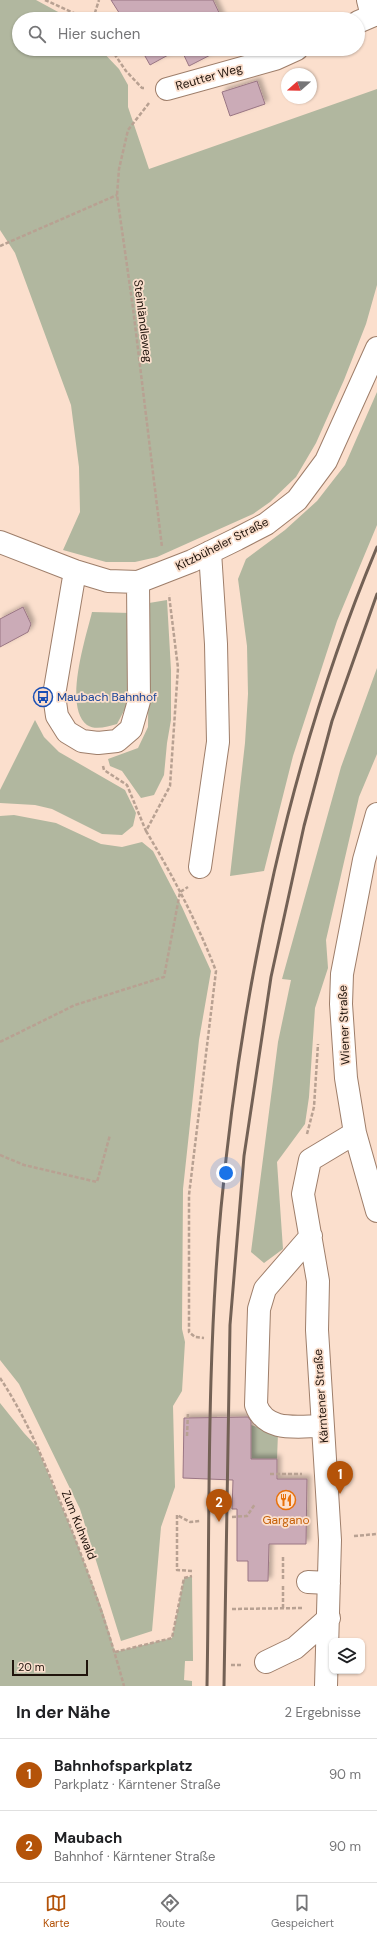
<!DOCTYPE html>
<html lang="de">
<meta charset="utf-8">
<style>
:root{--surface:#fff;--page:#f2f2f2;--text:#202124;--muted:#757577;--line:#e0e0e0;--accent:#b45309}
body{margin:0;font-family:"DM Sans",sans-serif;background:var(--page);color:var(--text)}
.controls{position:absolute;right:12px;bottom:12px;display:grid;overflow:hidden;border-radius:8px;box-shadow:0 1px 3px #0004}
.controls button{width:36px;height:36px;display:grid;place-items:center;padding:0;border:0;border-bottom:1px solid var(--line);background:var(--surface);color:var(--text);font:20px sans-serif}
.compass{position:absolute;left:281px;top:68px;width:36px;height:36px;border-radius:50%;background:var(--surface);box-shadow:0 1px 3px #0004;rotate:250deg}
.scale{position:absolute;left:12px;bottom:10px;width:76px;box-sizing:border-box;padding-left:4px;border:2px solid #20140c;border-top:0;font-size:11px;line-height:14px;white-space:nowrap;color:#20140c;-webkit-text-stroke:3px #fbdfcd;paint-order:stroke}
.you{position:absolute;left:226px;top:1173px;width:14px;height:14px;margin:-10px;border:3px solid #fff;border-radius:50%;background:#1a73e8;box-shadow:0 0 0 6px #1a73e833}
.badge{display:grid;place-items:center;width:26px;height:26px;border-radius:50%;background:var(--accent);color:#fff;font-size:13px;font-weight:700}
.pin{position:absolute;translate:-50% -33px;filter:drop-shadow(0 1px 2px #0008)}
.pin::after{content:'';position:absolute;top:21px;width:14px;height:12px;background:inherit;clip-path:polygon(0 0,100% 0,50% 100%)}
.list{margin:0;padding:0;list-style:none}
h2{display:flex;justify-content:space-between;align-items:center;height:52px;margin:0;padding:0 16px;font-size:17px}
h2 small{font-size:13px;font-weight:400;color:var(--muted)}
.list li{display:grid;grid-template-columns:26px 1fr auto;gap:12px;align-items:center;box-sizing:border-box;height:72px;padding:0 16px;border-top:1px solid var(--line)}
.list b{display:block;font-size:15px;white-space:nowrap}
.list p{margin:0;font-size:13px;white-space:nowrap;color:var(--muted)}
.list em{font-size:13px;font-style:normal;color:var(--muted)}
.icon{flex:none;width:22px;height:22px;fill:none;stroke:currentColor;stroke-width:2;stroke-linecap:round;stroke-linejoin:round}
.map{position:relative;flex:none;width:377px;height:1686px;overflow:hidden}
.search{position:absolute;background:var(--surface);box-shadow:0 1px 3px #0004;left:12px;right:12px;top:12px;height:44px;display:flex;align-items:center;gap:10px;box-sizing:border-box;padding:0 14px;border-radius:22px;color:var(--muted);font-size:15px}
.sheet{height:196px;background:var(--surface)}
nav{display:flex;justify-content:space-around;align-items:center;box-sizing:border-box;height:56px;border-top:1px solid var(--line);background:var(--surface);font-size:11px;color:var(--muted)}
nav a{display:grid;justify-items:center;gap:2px}
nav .on{color:var(--accent)}
.map>svg:first-child{display:block}
.green{fill:#b1b79f}
.building{fill:#cbabb7;stroke:#9a7684;filter:url(#shadow)}
.lines{fill:none;stroke-linecap:round;stroke-linejoin:round}
.minor-casing{stroke:#9e7e6a;stroke-width:24}
.path{stroke:#b8a192;stroke-width:2.5;stroke-dasharray:4 2;stroke-linecap:butt}
.minor{stroke:#fff;stroke-width:22}
.rail{stroke:#736155;stroke-width:3}
.labels{text-anchor:middle;stroke-width:3.5;stroke-linejoin:round;paint-order:stroke}
.street-label{font-size:12px;fill:#20140c;stroke:#fbdfcd}
.transit-label{font-size:12px;fill:#164399;stroke:#fbdfcd;text-anchor:start}
.food-label{font-size:12px;fill:#c56008;stroke:#fbdfcd}
</style>
<div class="map">
<svg width="377" height="1686" viewBox="0 0 377 1686">
<defs>
<filter id="shadow"><feDropShadow dx="3.5" dy="-3.5" stdDeviation="2" flood-color="#0004"/></filter>
</defs>
<rect width="100%" height="100%" fill="#fbdfcd"/>
<!-- green -->
<path class="green" d="M0,0h36l24,13 8,6h-49v30h81l19,20 9,16v22l21,62 228,-80v196l-11,39 -22,56 -28,63 -20,34 -26,25 -17,12 -96,43 -22,5h-29l-43,-12 17,-38 -1,-45 -8,-62 -56,-152 -15,-23z
M377,392v133l-40,96 -44,135 -29,115 -34,5 15,-133 3,-49 -1,-48 -9,-67 8,-20 39,-29 32,-29 28,-36z
M167,600l4,70v50l-4,23 -3,32 -10,20 -13,3 -19,-27 -12,-5 -2,-7 30,-11 10,-21 1,-124z
M92,612l39,1 1,62 -6,32 -9,17c-9,2 -21,7 -30,1 -24,-18 -1,-88 5,-113z
M377,668v86l-18,43 -33,143 2,28 -13,40 -6,89 -4,27 -28,38 6,87 -19,14 -13,-11 27,-210 13,-62 -9,-1 59,-212z
M35,720l9,17 15,15 66,38 11,23 -3,13 -11,9 -20,-1 -50,-25 -17,-4 -35,-2v-13z
M14,815l42,8 45,21 21,3 20,-5 11,9 29,56 29,64 -12,69 -16,149 -1,140 3,13 -3,49 -9,15 2,81 -14,40 -9,104 -31,10 -41,-132 -61,-125 -19,-24v-544z
M0,1403l24,30 13,14 38,91 27,71 13,43 57,-14 12,-60 8,-2 1,85h-8l-1,19 8,1v5h-192z
M251,1425l27,8 -1,26h-26z"/>
<!-- building -->
<path class="building" d="M111,0h102l9,19h-99z
M141,49h38l-29,16z
M181,49h41l-33,17z
M257,81l8,23 -35,12 -8,-24z
M23,607l8,17 -3,8 -28,15v-28z
M248,1417l3,4v38h26v20h30l-1,65h-37l-1,37h-20v-20h-11v-52h-5l1,-29 -50,-2 1,-60z"/>
<g class="lines">
<defs>
<path id="minor" d="M358,22l14,-6 -4,-16
M167,89l108,-30 22,-10
M0,542l75,29 33,10 30,1 54,-21 45,-22 29,-15 31,-24 29,-39 51,-113
M75,571l-21,124 3,21 10,16 15,9 16,2 19,-2 14,-12 8,-28 -1,-119
M377,814l-13,46 -22,114 -1,30 5,74 9,55 22,78
M200,867l18,-125 -2,-98 -6,-92
M311,1236l-46,53 -6,20 -3,96c10,28 42,21 66,21
M308,1582l21,1
M266,1662l29,-14 34,-30
M326,1686l4,-146 -13,-210 1,-49 -15,-87 7,-34 45,-27"/>
</defs>
<!-- minor casing -->
<use href="#minor" class="minor-casing"/>
<!-- path -->
<path class="path" d="M45,0l42,19
M93,19l6,-19
M111,49l15,22 16,17h2
M149,103l-21,27 -9,39 -2,26 16,113 29,239
M0,246l117,-51
M103,766l1,4 23,15 19,46 24,-45 8,-118 -9,-73
M146,831c27,45 51,91 70,140l-27,224v137l6,5 9,1
M0,1042l75,-37 89,-28 16,-85 8,-5
M307,1134l7,-27 4,-63
M0,1155l24,10 73,17 13,-47
M0,1378c26,39 43,81 60,123 25,61 47,122 64,185
M187,1436l1,-24
M270,1474h32
M232,1517l15,-1 8,-12
M354,1536l23,-2
M283,1557v22
M192,1571l-15,-1v-55l13,7 10,-1
M283,1586v22
M232,1609l71,-1
M115,1652l57,-14 12,-60 8,-2
M231,1665h12"/>
<!-- minor -->
<use href="#minor" class="minor"/>
<!-- rail -->
<path class="rail" d="M207,1686c3,-159 -1,-319 14,-478 21,-223 69,-454 156,-661
M224,1686l6,-361 14,-169 27,-179 33,-151 28,-105 45,-127"/>
</g>
<!-- icons -->
<defs>
<symbol id="bus-ring" viewBox="-11 -11 22 22"><circle r="9.5" fill="#fbdfcd" stroke="#1a4fb4" stroke-width="1.5"/><path d="M-5-6H5V4H4V6H2V4H-2V6H-4V4H-5ZM-3.5-4V0h7V-4ZM-3.5 1.2v1.5H-2V1.2ZM2 1.2v1.5H3.5V1.2Z" fill="#1a4fb4"/></symbol>
<symbol id="restaurant-ring" viewBox="-11 -11 22 22"><circle r="9.5" fill="#fbdfcd" stroke="#e8710a" stroke-width="1.5"/><path d="M-5-6h1v4h1v-4h1v4h1v-4h1v5L-1.5 .5V6h-2V.5L-5-1ZM5-6V6H3V1.5H1.5Q1.5-4 5-6Z" fill="#e8710a"/></symbol>
</defs>
<g fill-rule="evenodd">
<use href="#bus-ring" x="32" y="686" width="22" height="22"/>
<use href="#restaurant-ring" x="275" y="1489" width="22" height="22"/>
</g>
<g class="labels">
<!-- street labels -->
<g class="street-label">
<text transform="translate(209 77) rotate(-16)" y="4">Reutter Weg</text>
<text transform="translate(143 321) rotate(83)" y="4">Steinländleweg</text>
<text transform="translate(222 544) rotate(-27)" y="4">Kitzbüheler Straße</text>
<text transform="translate(344 1025) rotate(-92)" y="4">Wiener Straße</text>
<text transform="translate(321 1396) rotate(-94)" y="4">Kärntener Straße</text>
<text transform="translate(79 1525) rotate(68)" y="4">Zum Kuhwald</text>
</g>
<!-- transit labels -->
<g class="transit-label">
<text x="57" y="701">Maubach Bahnhof</text>
</g>
<!-- food labels -->
<g class="food-label">
<text x="286" y="1524">Gargano</text>
</g>
</g>
</svg>
<div class="controls">
<button><svg class="icon" aria-label="layers" viewBox="0 0 24 24"><path d="M12 4l9 5-9 5-9-5zM3 14l9 5 9-5"/></svg></button>
</div>
<svg class="compass" viewBox="-18 -18 36 36"><path d="M0-13l5 13h-10z" fill="#e53935"/><path d="M0 13l5-13h-10z" fill="#757577"/></svg>
<div class="scale">20 m</div>
<div class="you"></div>
<div class="pin badge" style="left:340px;top:1494px">1</div>
<div class="pin badge" style="left:219px;top:1522px">2</div>
<div class="search"><svg class="icon" aria-label="search" viewBox="0 0 24 24"><circle cx="10" cy="10" r="6"/><path d="M15 15l6 6"/></svg>Hier suchen</div>
</div>
<section class="sheet">
<h2>In der Nähe<small>2 Ergebnisse</small></h2>
<ul class="list">
<li><span class="badge">1</span><div><b>Bahnhofsparkplatz</b><p>Parkplatz · Kärntener Straße</p></div><em>90 m</em></li>
<li><span class="badge">2</span><div><b>Maubach</b><p>Bahnhof · Kärntener Straße</p></div><em>90 m</em></li>
</ul>
</section>
<nav>
<a class="on"><svg class="icon" aria-label="map" viewBox="0 0 24 24"><path d="M3 6l6-2 6 2 6-2v14l-6 2-6-2-6 2zM9 4v14M15 6v14"/></svg>Karte</a>
<a><svg class="icon" aria-label="directions" viewBox="0 0 24 24"><path d="M12 3l9 9-9 9-9-9zM9 14v-3h6M13 9l2 2-2 2"/></svg>Route</a>
<a><svg class="icon" aria-label="saved" viewBox="0 0 24 24"><path d="M7 4h10v16l-5-4-5 4z"/></svg>Gespeichert</a>
</nav>
